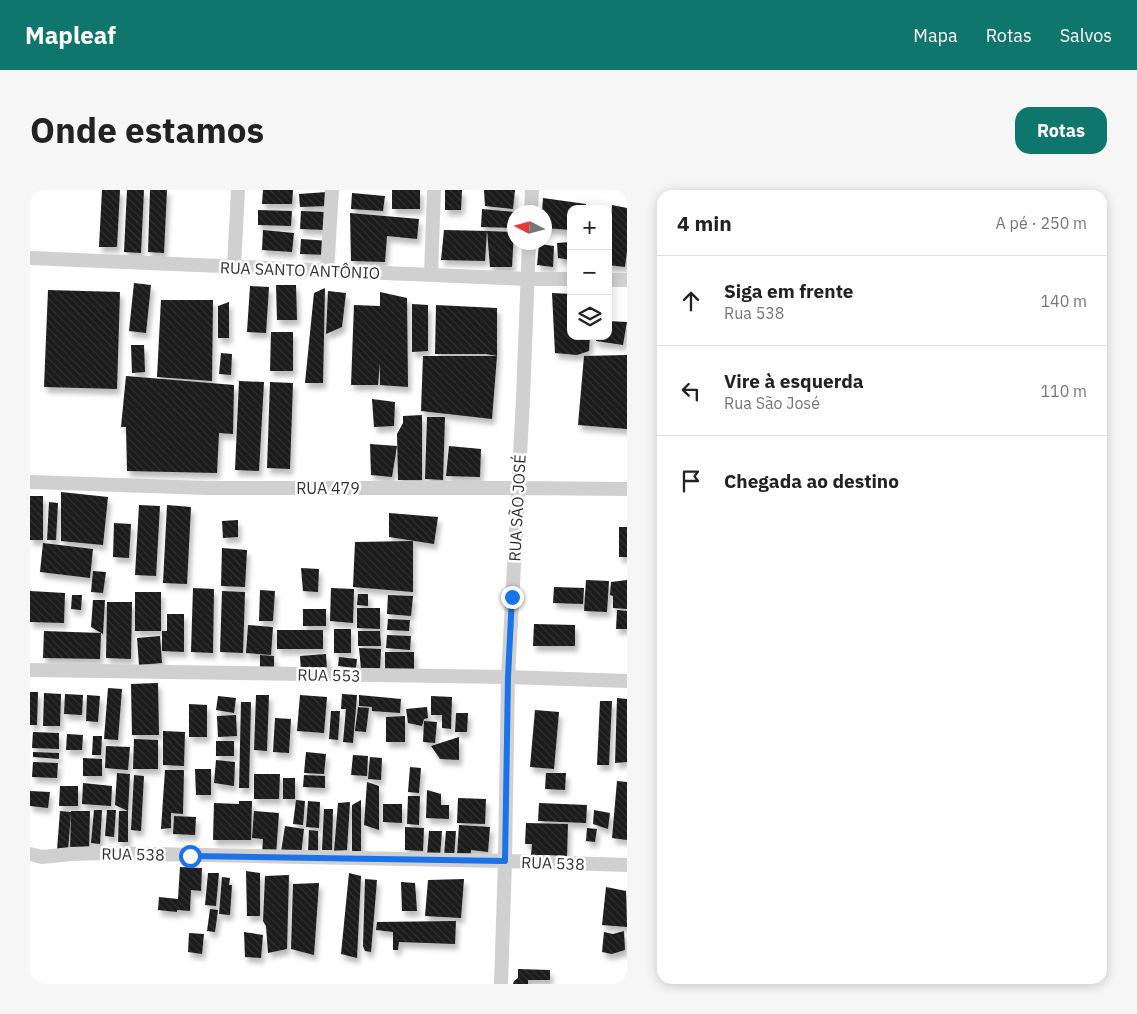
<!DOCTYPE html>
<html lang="pt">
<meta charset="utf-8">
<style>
:root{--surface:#fff;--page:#f6f6f6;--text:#222;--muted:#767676;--line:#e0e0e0;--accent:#0f766e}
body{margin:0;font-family:"IBM Plex Sans",sans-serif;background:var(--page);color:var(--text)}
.controls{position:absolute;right:15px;top:15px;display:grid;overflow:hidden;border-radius:10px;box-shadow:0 2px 12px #0003}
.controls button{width:45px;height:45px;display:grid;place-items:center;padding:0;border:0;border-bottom:1px solid var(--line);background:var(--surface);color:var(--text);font:25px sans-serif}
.compass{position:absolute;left:477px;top:15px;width:45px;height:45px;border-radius:50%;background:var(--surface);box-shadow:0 2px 12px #0003;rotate:276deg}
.stop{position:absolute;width:15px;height:15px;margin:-11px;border:4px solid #1a73e8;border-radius:50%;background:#fff}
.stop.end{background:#1a73e8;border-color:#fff;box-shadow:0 1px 5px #0008}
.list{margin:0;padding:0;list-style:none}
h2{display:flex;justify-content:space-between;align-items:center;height:65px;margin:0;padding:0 20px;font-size:21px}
h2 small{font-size:16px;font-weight:400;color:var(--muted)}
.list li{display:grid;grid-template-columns:32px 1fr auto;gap:15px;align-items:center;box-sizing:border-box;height:90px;padding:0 20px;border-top:1px solid var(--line)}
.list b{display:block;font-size:19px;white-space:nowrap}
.list p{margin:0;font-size:16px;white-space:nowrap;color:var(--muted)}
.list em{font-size:16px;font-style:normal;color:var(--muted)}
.icon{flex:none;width:28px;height:28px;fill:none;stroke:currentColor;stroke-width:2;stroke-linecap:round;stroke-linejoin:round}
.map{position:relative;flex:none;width:597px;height:794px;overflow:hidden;border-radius:15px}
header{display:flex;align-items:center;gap:30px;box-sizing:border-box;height:70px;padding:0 25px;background:var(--accent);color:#fff}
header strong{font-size:24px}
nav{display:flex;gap:28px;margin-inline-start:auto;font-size:18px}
.intro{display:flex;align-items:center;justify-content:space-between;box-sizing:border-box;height:120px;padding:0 30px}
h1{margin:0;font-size:35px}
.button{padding:12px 22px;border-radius:15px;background:var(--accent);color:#fff;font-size:18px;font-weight:700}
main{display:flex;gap:30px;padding:0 30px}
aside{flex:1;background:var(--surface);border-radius:15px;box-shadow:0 2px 12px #0003}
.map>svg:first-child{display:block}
.building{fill:url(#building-back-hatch);filter:url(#shadow)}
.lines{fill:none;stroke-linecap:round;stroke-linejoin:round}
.street{stroke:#d0d0d0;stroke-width:14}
.route{stroke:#1a73e8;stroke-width:6}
.labels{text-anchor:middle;stroke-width:5;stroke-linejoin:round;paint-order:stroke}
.street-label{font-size:16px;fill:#333;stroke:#fff}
</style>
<header>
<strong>Mapleaf</strong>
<nav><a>Mapa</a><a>Rotas</a><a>Salvos</a></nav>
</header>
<div class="intro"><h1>Onde estamos</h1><a class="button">Rotas</a></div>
<main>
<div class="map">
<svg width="597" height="794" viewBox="0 0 597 794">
<defs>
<pattern id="building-back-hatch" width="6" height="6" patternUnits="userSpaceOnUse" patternTransform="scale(1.25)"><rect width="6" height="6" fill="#1a1a1a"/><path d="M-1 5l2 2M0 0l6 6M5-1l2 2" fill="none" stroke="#333"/></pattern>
<filter id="shadow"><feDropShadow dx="3" dy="5.5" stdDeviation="2.5" flood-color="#0004"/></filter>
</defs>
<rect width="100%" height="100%" fill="#fff"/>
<!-- building -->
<path class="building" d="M72,0h18l-3,57h-18z
M97,0h17l-3,63 -17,-1z
M120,0h17l-3,63 -16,-1z
M233,0h30l-1,14h-30z
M362,0h28v19h-28z
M415,0h17l-1,20h-16z
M454,0h31l-2,19 -28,-3z
M297,2l1,14 -28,1 -1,-13z
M322,3l33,3 -2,15 -32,-2z
M513,8l43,6v5h-15v21l-27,-2v-16h-2z
M582,15l15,3v43l-2,16 -17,-2v-23h2z
M452,19l33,3 -1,16 -33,-1z
M228,20l34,1 -1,15 -33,-1z
M271,21l25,1 -1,18 -25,-1z
M320,23l69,6 -2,20 -30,-3 -2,26 -34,-1z
M233,40l31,3 -2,19 -30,-2z
M414,40l43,1 -2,30 -44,-1z
M457,41l27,1 -2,35h-22z
M271,49l29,2 -1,14 -29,-1z
M541,52v18l-13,-2 -1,-15z
M509,54l15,2 -1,21 -16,-2z
M104,93l17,2 -5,48 -17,-2z
M246,95h20l1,35h-20z
M220,96l19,1 -3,46 -19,-1z
M295,98l-2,95h-18l9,-90z
M18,100l72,2 -3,97 -73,-2z
M298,101l18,2 -4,34 -16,7z
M350,102l27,6 1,89 -28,-2v-22l-2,22h-27l3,-80 26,1z
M522,103l19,1v42h19l-1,15 -12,4 -22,-2z
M131,110h52l-1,81 -55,-4z
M199,112v36h-11v-32z
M382,114l16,1v46l-16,1z
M406,115l61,3v48l-11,-2h-51z
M578,131l19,1 -4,23 -27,-4v-5h12z
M241,142h22v39h-23z
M101,155h13l1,27 -13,1z
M191,163l11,1 -1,21 -12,-1z
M597,165v74l-49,-4 6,-69z
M393,166h74l-5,63 -71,-8z
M96,186l108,9 -1,49 -14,-1 -2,40 -90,-2 -1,-44h-5z
M209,191l25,1 -5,89 -24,-1z
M240,192l23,1 -3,86 -23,-1z
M342,209l23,3 -1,24 -20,1z
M392,225v65h-24l-1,-46 6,-11v-7z
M397,227h18l-2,63 -18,-1z
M340,254l27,2 -5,31 -21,-2z
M419,256l32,3 -1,28 -34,-1z
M31,302l47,5 -5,48 -42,-4z
M0,306h13v44h-13z
M19,312l9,1 -2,37h-9z
M109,315l21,1 -4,70 -21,-1z
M137,315l24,2 -4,77 -24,-1z
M359,323l49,4 -4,27 -45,-7z
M208,330v17l-15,1 -1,-17z
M84,333l17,1 -2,34 -16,-1z
M589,337h8v30h-8z
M383,351v51l-60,-5 2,-45z
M13,353l50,6 -3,29 -50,-6z
M192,358l25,2 -2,37 -24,-1z
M271,378l18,1 -1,23 -15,-1z
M63,381l13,1 -3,21 -12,-1z
M556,390l23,1 -2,31 -23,-1z
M597,390v29l-14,-1v-12l-3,-1 1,-13z
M524,397l30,1 -1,16 -30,-1z
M163,398l21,1 -1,64 -22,-1z
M301,398l23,1 -1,34 -23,-2z
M230,400l15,1 -2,30h-14z
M0,401l35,2 -1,30 -34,-1z
M192,401l23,1 -2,61 -23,-1z
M105,402h26v39h-26z
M328,404h10v12l-11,-1z
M42,405h10l-1,15 -10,-1z
M358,405l25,1 -2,20 -24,-2z
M63,410h12l-2,34 -12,-7z
M77,412h25l-1,57 -25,-1z
M327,418h23v21l-23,-1z
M273,419h23v17h-23z
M587,420l10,1v18h-11z
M137,424h17v38l-22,-1v-20h5z
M358,429l22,1 -1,11 -22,-1z
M504,434l41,1v21h-42z
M218,435l25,2 -2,28 -25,-2z
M304,439h17v24h-17z
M247,440h46v19h-46z
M14,441l57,2 -1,26 -57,-1z
M328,441h22l1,15h-23z
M357,445l24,1 -1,14 -24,-2z
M130,446l2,27 -23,2 -2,-27z
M329,458l22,1 -1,21 -19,-1z
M355,462h29v19h-29z
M296,464l1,16 -26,2 -1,-16z
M230,465l14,1v14l-14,-1z
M309,467l18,2 -1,9 -18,-2z
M128,493l1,52h-27l-1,-51z
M78,498l14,1 -4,51 -14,-1z
M0,502h8l-1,33h-7z
M14,503l17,1 -1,32h-17z
M35,504l18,1 -1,20 -18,-1z
M312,504l15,1 -4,48 -10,-1 3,-33h-5z
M57,505l13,1 -2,26 -12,-1z
M226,505h13l-2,56 -13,-1z
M270,505l27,2 -3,36 -27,-2z
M329,505l42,4 -1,14 -28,-2v-4l-13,-1z
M188,506l18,2 -2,15 -18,-3z
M401,506l21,1 -1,32 -9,-1v-13h-11z
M587,508l10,1v63l-12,1z
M570,511h12l-3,64h-12z
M211,512h10l-2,86h-10z
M159,514l18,1v32h-18z
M328,517l11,1 -3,24 -11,-1z
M397,517l1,11 -4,1 -2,7 -14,-3 -2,-14z
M505,520l24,2 -5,57 -24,-2z
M301,521h9l-2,29 -9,-1z
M426,523h12l-1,19h-12z
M206,525l1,21 -19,1 -1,-21z
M375,526v26h-19v-25z
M245,528l16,1 -2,34 -16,-1z
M394,531l13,1 -2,21 -12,-1z
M133,541l22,1 -1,34 -21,-1z
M3,542l26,1v16l-27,-1z
M37,544l16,1 -1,15h-16z
M63,546h9l-1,19h-9z
M429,547v23l-19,-1 -9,-13z
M104,549l24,1v29h-25z
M186,551h18v15h-18z
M76,556l24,1 -2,23 -23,-2z
M3,562l26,1v6l-26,-2z
M276,562l20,2 -2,20 -20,-1z
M323,565l15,1 -1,20 -16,-1z
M340,567l12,1 -1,22 -13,-1z
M53,568l19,1v17h-19z
M186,570l19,2 -1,24 -20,-3z
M3,572l25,1 -1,15 -25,-1z
M380,577l11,1 -2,25 -11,-1z
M165,579h16v26h-15z
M135,580h19l-1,44 -12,-1v15l-10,1z
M87,583l13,1 -2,37 -13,-6z
M516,583h20l-1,17 -20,-1z
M224,584h26l-1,25h-25z
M104,585l10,1 -3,55 -10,-1z
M274,585l21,1v12l-22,-1z
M253,588h12v21h-12z
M587,591l10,1v58l-15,-2z
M337,592l12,4v44l-15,-5z
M53,593l29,3 -1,20 -29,-2z
M30,596h18v20h-19z
M397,600l14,4v11h8v14l-23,-1z
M0,601l20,1 -2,16 -18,-2z
M378,606h12l-1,29 -12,-1z
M428,608l28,1 -1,25 -28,-1z
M266,610l9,1 -2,24 -10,-1z
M331,610v51h-9v-46z
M209,611h13l-1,39h-38l1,-37 25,1z
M278,611l12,1 -1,26 -13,-1z
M320,612l-3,48 -13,1 4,-48z
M509,613l48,2 -1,18 -48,-2z
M353,614h19v19l-19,-1z
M294,619h9l-1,41h-10z
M64,620h8l-2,34 -9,-1z
M77,620h9l-2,27 -9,-1z
M564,620l16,3 -2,16 -15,-5z
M30,621l11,1 -3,39 -11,-1z
M41,621h19l-1,40h-19z
M89,621h9v31h-10z
M224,621l25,2 -3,42 -14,-1 1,-15 -11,-1z
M144,626l22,1 -1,18 -22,-1z
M496,633l42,1 -1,32 -36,-1 1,-11h-7z
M429,635l31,2 -2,25 -17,-2 -1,8 -13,-2z
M255,636l19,3 -3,26 -20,-3z
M375,637l19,1 -1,23 -18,-1z
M557,638l10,1 -2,13 -9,-1z
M279,640l9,1v20h-10z
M399,641h13l-2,25 -13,-1z
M416,641h10l-2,26 -10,-1z
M150,677l22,1 -1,23 -10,-1 -1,21 -13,-1v2l-19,-2 1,-13 19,2z
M216,681l14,2v43h-13z
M178,683h11l-3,33 -11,-1z
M319,683l12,3 -4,82 -16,-4z
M259,685l-2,74 -19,4 -2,-27 -3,-5 2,-45z
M192,687l8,1 -1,7h3l-2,30 -11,-1z
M335,689l12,1 -6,72 -6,-1 -2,-5z
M434,689l-3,39 -36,-2 3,-36z
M371,692l14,1 2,28h-15z
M289,693l-5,72 -23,-6 2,-65z
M576,697l20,4 1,36 -25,-2z
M180,719l8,1 -3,22 -8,-1z
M426,731l-1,23 -56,-2 -1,8h-5v-18l-17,-2 1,-8z
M594,741l1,19 -13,4 -10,-2 2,-20 9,2z
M214,742l19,3 -2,23 -16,-1z
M159,743l15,1 -2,20 -14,-2z
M488,779l32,1v10h-22v4h-15l1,-3 4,-3z"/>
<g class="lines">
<!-- street -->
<path class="street" d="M501,22l1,-22
M0,68l498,21h43
M204,77l4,-77
M297,81l5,-81
M401,85l3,-85
M578,90h19
M0,292l178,6h310l109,1
M0,480l478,7 119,4
M0,664l12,3 29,-3 27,-1 407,8 122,4
M471,794l4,-123 3,-184 15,-278 6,-157"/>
</g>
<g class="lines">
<!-- route -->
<path class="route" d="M160,666l315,5 3,-184 4,-80"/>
</g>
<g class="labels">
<!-- street labels -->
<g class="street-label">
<text transform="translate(270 80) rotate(2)" y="6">RUA SANTO ANTÔNIO</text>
<text x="298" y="304">RUA 479</text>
<text transform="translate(487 318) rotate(-87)" y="6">RUA SÃO JOSÉ</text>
<text transform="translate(299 485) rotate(1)" y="6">RUA 553</text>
<text transform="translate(103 664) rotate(1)" y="6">RUA 538</text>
<text transform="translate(523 673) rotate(2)" y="6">RUA 538</text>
</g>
</g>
</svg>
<div class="controls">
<button>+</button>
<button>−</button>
<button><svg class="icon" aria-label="layers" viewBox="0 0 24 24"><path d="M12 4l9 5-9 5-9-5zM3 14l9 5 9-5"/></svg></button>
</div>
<svg class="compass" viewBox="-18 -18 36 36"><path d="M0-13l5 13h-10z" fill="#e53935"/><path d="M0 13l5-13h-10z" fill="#767676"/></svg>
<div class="stop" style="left:160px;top:666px"></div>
<div class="stop end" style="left:482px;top:407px"></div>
</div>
<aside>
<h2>4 min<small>A pé · 250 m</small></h2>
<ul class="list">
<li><svg class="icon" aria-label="ahead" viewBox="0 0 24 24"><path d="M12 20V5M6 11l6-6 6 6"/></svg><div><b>Siga em frente</b><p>Rua 538</p></div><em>140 m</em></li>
<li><svg class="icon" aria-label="left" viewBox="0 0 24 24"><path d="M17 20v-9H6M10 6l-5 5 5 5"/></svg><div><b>Vire à esquerda</b><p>Rua São José</p></div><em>110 m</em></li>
<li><svg class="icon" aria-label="arrive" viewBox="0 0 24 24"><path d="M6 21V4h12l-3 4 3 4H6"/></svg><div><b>Chegada ao destino</b></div></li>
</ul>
</aside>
</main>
